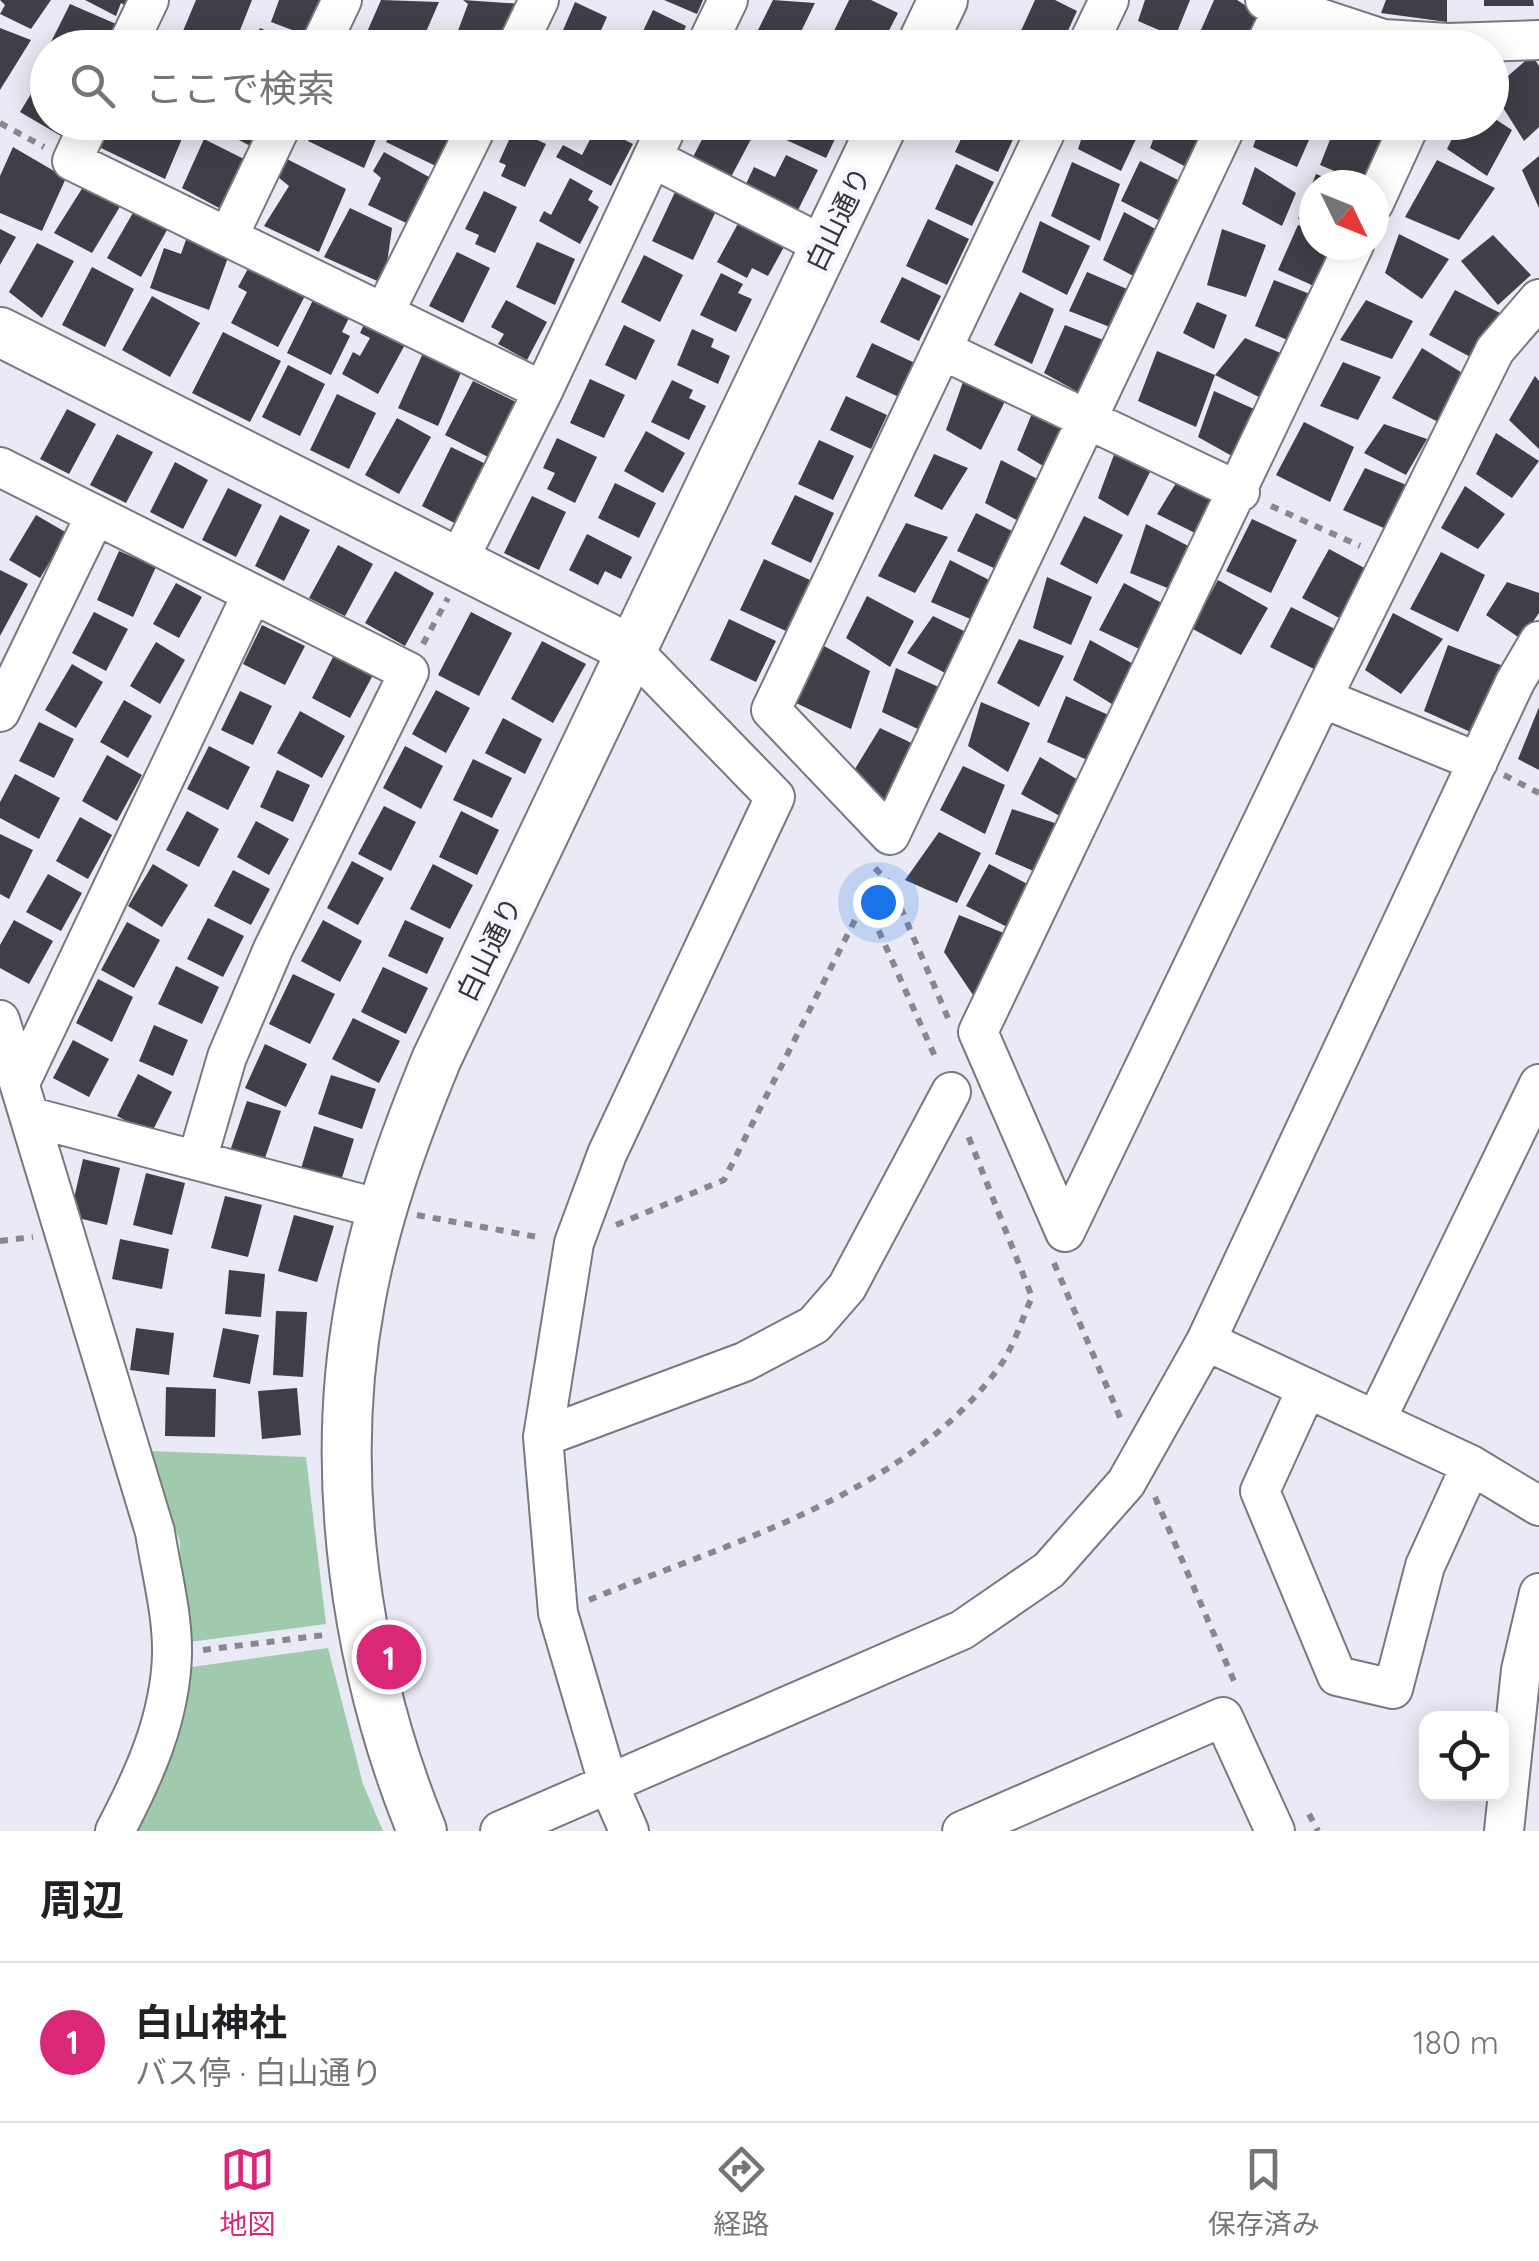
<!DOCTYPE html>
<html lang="ja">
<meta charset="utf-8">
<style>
:root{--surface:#fff;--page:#f2f2f2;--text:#202124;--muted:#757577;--line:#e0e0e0;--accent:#db2777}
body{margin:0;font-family:Quicksand,"Noto Sans JP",sans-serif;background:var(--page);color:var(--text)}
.controls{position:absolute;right:30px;bottom:30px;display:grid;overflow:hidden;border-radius:20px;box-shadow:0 5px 25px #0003}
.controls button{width:90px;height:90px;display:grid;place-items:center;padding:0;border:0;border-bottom:2px solid var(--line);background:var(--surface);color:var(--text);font:50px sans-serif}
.compass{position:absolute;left:1299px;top:170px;width:90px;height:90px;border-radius:50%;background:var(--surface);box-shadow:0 5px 25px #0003;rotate:133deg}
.you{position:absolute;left:878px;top:902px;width:35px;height:35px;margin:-25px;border:8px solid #fff;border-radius:50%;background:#1a73e8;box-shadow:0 0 0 15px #1a73e833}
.badge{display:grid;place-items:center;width:65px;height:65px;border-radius:50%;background:var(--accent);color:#fff;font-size:32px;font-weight:700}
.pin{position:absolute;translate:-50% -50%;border:5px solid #fff;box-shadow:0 2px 10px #0006}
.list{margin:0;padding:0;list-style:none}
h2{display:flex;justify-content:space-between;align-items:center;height:130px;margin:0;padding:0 40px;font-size:42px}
h2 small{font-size:32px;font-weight:400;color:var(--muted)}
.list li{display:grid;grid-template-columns:65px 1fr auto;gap:30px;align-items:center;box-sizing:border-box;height:160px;padding:0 40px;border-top:2px solid var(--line)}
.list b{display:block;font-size:38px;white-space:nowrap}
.list p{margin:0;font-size:32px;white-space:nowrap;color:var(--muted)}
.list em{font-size:32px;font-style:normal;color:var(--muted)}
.icon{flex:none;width:55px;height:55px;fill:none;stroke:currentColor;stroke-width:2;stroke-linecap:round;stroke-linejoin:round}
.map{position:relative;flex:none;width:1539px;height:1831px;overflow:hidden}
.search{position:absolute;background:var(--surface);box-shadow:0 5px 25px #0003;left:30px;right:30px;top:30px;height:110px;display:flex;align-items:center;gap:25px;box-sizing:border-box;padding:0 35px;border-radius:55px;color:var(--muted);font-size:38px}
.sheet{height:290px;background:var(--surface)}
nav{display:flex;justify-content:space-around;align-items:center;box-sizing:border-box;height:140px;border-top:2px solid var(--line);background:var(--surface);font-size:28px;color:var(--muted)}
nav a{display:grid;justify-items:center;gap:5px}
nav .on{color:var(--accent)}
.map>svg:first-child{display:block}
.green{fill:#a0caae}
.building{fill:#3e3f48}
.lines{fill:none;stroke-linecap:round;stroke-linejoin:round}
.minor-casing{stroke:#777982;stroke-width:42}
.tertiary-casing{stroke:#777982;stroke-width:52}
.path{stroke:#87878e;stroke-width:6;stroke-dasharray:8 8;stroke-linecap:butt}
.minor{stroke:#fff;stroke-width:38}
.tertiary{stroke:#fff;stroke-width:48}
.labels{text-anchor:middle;stroke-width:10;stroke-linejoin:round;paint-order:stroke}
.street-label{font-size:28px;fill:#353539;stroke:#f7f8ff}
</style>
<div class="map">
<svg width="1539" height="1831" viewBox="0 0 1539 1831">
<rect width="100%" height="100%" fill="#e9eaf5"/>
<!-- green -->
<path class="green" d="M149,1451l157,6 20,167 -144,19 -2,-101z
M328,1648l35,136 20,47h-255c24,-47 72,-110 57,-163z"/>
<!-- building -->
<path class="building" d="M0,0h51l-20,29 -31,-15 5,-9z
M85,0h50l-5,9 -9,-6 -5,13z
M196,0h56l-19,48h-19l-31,-17z
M279,0h43l-14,36 -37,-14z
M381,0l58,2 -20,46h-18l-34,-16z
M463,0l60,4 -19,44h-22l-26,-12 12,-32z
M664,0h39l-6,14z
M773,0l42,3 -22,45 -36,-16z
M849,0h22l27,13 -18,35h-22l-26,-13z
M1035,0h20l22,11 -17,37 -40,-15z
M1145,0h45l-15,37 -37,-16z
M1214,0h23l25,16 -14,32 -54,-2z
M1386,0h61v22l-66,-9z
M1484,0h49l1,6h-50z
M575,2l32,15 -14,31h-22l-13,-6z
M70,4l53,23 -10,21h-65z
M653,10l33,16 -10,22h-41z
M0,28l31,12 -31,50z
M260,28l48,20h-58z
M1532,55l7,11v61l-15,14 -32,-51z
M48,66v56h28l-8,18 -48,-28z
M1492,117l20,13 -25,46 -40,-27 13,-27h32z
M109,122h80l-24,57 -68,-33z
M205,122h62l-13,26z
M317,122l65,3 -18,43 -56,-27z
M398,122h68l-24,47 -56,-27z
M711,122l48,2 -28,53 -38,-20z
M791,122h52l-17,36 -42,-19z
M969,122h52l-23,50 -43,-20z
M1087,122l56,2 -22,47 -43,-22z
M1160,122h21l25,16 -16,31 -40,-21z
M1262,122h55l-20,45 -44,-20z
M1337,122h26l32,13 -27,50 -48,-20z
M597,126l36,18 -22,42 -55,-29 7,-12 19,10z
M514,129l32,15 -21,43 -24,-11 5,-11 -7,-3z
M204,139l42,21 -27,48 -37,-20z
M13,147l53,31 -24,53 -42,-18v-37z
M384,152l54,30 -21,46 -49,-23 13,-27 -8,-7z
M786,155l32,15 -21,42 -52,-26 9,-19 21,10z
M281,156l65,33 -27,63 -55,-26 25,-40 -16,-13z
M1539,156v52l-17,-38z
M1437,160l58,28 -36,52 -54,-23z
M1140,161l44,22 -18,41 -45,-23z
M1072,162l48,22 -20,57 -49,-25z
M956,164l38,18 -22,44 -37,-17z
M1255,167l41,26 -14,33 -40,-22z
M1316,174l29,11h-31v40l-16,-6z
M570,178l23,13 -5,9 11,7 -19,37 -41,-23 5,-10 7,4z
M83,187l38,18 -29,48 -38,-20z
M676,190l41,19 -24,51 -41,-19z
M484,191l33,16 -22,46 -20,-9 4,-9 -14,-6z
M350,208l42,20 -8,56 -60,-27z
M134,211l33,19 -26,47 -34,-19z
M1124,212l37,20 -20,48 -38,-20z
M928,219l41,20 -22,46 -41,-19z
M740,220l45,25 -17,31 -16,-8 -5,10 -30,-16z
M1040,221l50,25 -23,49 -45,-23z
M1298,225l16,5v15h16l-16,41 -36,-16z
M0,229l16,8 -16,28z
M1222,229l44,16 -20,52 -39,-12z
M1399,234l50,25 -27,40 -37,-26z
M1493,235l38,40 -33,30 -37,-44z
M187,237l43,15 -21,58 -59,-22 14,-40 17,6z
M537,242l38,17 -20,46 -39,-18z
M37,243l37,18 -32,57 -33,-26z
M457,252l33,16 -27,55 -34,-17z
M644,255l39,20 -23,47 -39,-20z
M250,265l56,29 -28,53 -47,-24 16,-31 -9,-5z
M92,267l42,22 -29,58 -43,-22z
M1087,272l47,20 -19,37 -46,-18z
M721,273l22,11 -5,9 14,6 -16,33 -36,-17z
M902,277l39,19 -22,45 -39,-19z
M1274,280l36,14 -18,48 -37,-16z
M1455,290l47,24 -24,47 -49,-26z
M1020,292l34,17 -22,55 -38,-19z
M152,296l48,27 -30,54 -48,-27z
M314,298l36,18 -8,16 8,4 -19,39 -44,-22z
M506,300l41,22 -20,38 -29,-16 6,-10 -13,-7z
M1366,300l47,21 -21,38 -52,-19z
M1197,302l30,13 -13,34 -31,-16z
M366,320l41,21 -29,53 -36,-20 11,-22 7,4 10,-18 -10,-5z
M624,325l31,15 -19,40 -31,-15z
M1065,325l46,18 -26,53 -41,-23z
M692,329l22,10 -3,8 19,9 -12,28 -41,-19z
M223,332l58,29 -31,61 -58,-29z
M1245,338l45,19 -21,45 -54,-27z
M872,343l45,21 -16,34 -45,-21z
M1422,348l42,26 -22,50 -50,-26z
M424,351l39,17 -25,58 -40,-18z
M1157,351l58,24 -19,52 -58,-26z
M970,362l44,21 -33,67 -35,-20z
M1343,362l38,15 -23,43 -38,-14z
M288,365l37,19 -25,52 -38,-19z
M1535,376l4,5v68l-30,-29z
M590,379l35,16 -21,43 -34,-15z
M672,380l21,10 -4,8 17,8 -17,34 -38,-18z
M473,381l43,21 -28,55 -43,-22z
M1214,391l49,22 -24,47 -41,-23z
M337,394l39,19 -27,56 -39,-19z
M1040,394l40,19 -32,56 -31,-19z
M846,396l41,19 -16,34 -41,-19z
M67,409l29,15 -27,50 -29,-15z
M397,418l34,19 -32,57 -34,-19z
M1304,422l50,25 -24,55 -54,-27z
M1384,424l43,15 -21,36 -42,-22z
M646,431l39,22 -22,40 -39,-22z
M1496,433l43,28 -27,37 -36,-24z
M117,434l36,18 -27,51 -36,-18z
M557,438l40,19 -22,46 -28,-14 8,-16 -12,-5z
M819,440l35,16 -21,44 -35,-16z
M451,447l41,20 -30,60 -40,-21z
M1115,452l35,20 -22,44 -30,-18z
M934,454l34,14 -26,42 -28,-14z
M1001,460l44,23 -21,41 -39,-21z
M175,462l33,18 -25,49 -33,-17z
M1365,468l44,18 -23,43 -43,-19z
M1181,475l43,20 -23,41 -44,-22z
M615,483l41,20 -17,35 -41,-20z
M1465,486l40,28 -27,35 -37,-21z
M228,488l34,17 -26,52 -34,-17z
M795,495l39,18 -23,50 -40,-19z
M532,496l34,16 -27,58 -35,-17z
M976,513l42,21 -22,35 -39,-18z
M36,515l31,18 -27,45 -31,-18z
M280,515l30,15 -26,51 -29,-15z
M1084,516l39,19 -26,49 -37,-20z
M1252,519l45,21 -26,53 -45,-22z
M906,523l42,14 -33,56 -37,-17z
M1146,524l50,26 -16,43 -50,-20z
M587,534l45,23 -11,22 -16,-8 -7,14 -29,-15z
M338,545l35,19 -28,52 -36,-18z
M1329,549l41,22 -27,49 -41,-22z
M119,551l37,16 -23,50 -36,-17z
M1441,552l44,23 -27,57 -48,-23z
M764,559l46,21 -24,51 -46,-21z
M950,560l41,21 -16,40 -44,-19z
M0,570l28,14 -28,52z
M395,571l39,22 -29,53 -40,-23z
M1047,577l45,20 -21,48 -38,-17z
M1218,580l50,28 -27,47 -50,-27z
M1507,582l32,11v20l-18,26 -35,-24z
M176,583l26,14 -23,41 -26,-14z
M1124,583l51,27 -25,44 -51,-24z
M867,596l47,25 -24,46 -44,-29z
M1291,607l44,22 -21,40 -44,-22z
M94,612l34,17 -22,42 -34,-18z
M471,612l41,21 -33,63 -41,-21z
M1393,613l50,26 -42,55 -36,-24z
M933,616l35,17 -19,42 -42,-22z
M729,619l47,22 -20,41 -46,-22z
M262,625l43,21 -20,39 -42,-21z
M1019,639l45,17 -25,51 -42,-24z
M1090,640l56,31 -26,38 -47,-29z
M542,641l44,23 -33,59 -42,-24z
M156,642l29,18 -25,44 -30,-18z
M1448,645l63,24 -36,65 -51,-23z
M824,646l46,25 -19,58 -55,-26z
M334,655l39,20 -23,43 -38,-20z
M72,664l31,18 -27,46 -31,-18z
M896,668l45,20 -19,43 -40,-19z
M436,690l34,18 -24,45 -34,-19z
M240,691l32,15 -19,39 -32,-15z
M1066,696l56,25 -19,46 -56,-25z
M124,700l28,16 -24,42 -28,-16z
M981,702l49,21 -22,49 -40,-26z
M1539,707v63l-21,-11z
M300,711l45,25 -23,42 -45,-25z
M503,718l39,21 -17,35 -40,-21z
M39,722l35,17 -20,39 -35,-17z
M880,728l38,18 -31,55 -37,-24z
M209,746l41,21 -22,43 -41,-21z
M405,746l38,20 -22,43 -38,-21z
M107,755l35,20 -25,46 -35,-20z
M1040,757l48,29 -16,37 -51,-29z
M473,759l39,19 -20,40 -39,-18z
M963,766l42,19 -20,49 -45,-24z
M277,770l33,15 -17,37 -33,-15z
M15,774l45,24 -21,41 -39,-21v-16z
M384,806l32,16 -25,49 -33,-17z
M1012,809l55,18 -27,47 -45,-20z
M187,811l32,18 -20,38 -33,-17z
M461,811l38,19 -22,45 -38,-18z
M80,817l32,18 -24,44 -32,-18z
M256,821l33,18 -20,36 -32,-18z
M939,832l42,21 -24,50 -52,-23z
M0,834l33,16 -24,49 -9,-5z
M352,861l32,17 -26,47 -31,-17z
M153,864l35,21 -26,42 -34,-21z
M433,864l40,21 -23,44 -40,-20z
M989,864l50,26 -20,43 -53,-27z
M233,870l37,19 -19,36 -37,-19z
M48,874l34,19 -21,38 -35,-19z
M959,915l52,21 -38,59 -29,-43z
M208,918l36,18 -21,41 -36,-18z
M14,920l39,21 -24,43 -29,-16v-23z
M323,920l39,21 -22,41 -39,-21z
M405,920l39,18 -17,36 -39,-18z
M127,922l33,18 -26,48 -33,-18z
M176,966l43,21 -17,37 -44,-20z
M383,967l45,21 -22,46 -45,-22z
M293,974l42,20 -25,50 -41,-20z
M98,979l35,18 -21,45 -36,-19z
M353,1018l47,23 -21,42 -47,-24z
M154,1025l34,15 -15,36 -34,-15z
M73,1040l36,19 -20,38 -36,-19z
M265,1044l42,20 -21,43 -41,-19z
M138,1074l34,18 -21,42 -34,-18z
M331,1075l45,14 -14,40 -44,-15z
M247,1101l34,10 -18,53 -34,-10z
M314,1126l40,13 -14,45 -40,-12z
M83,1159l37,9 -13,57 -37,-9z
M146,1173l39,10 -13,52 -39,-10z
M225,1196l37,9 -14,52 -37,-9z
M294,1215l40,11 -17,56 -39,-11z
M120,1239l49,10 -7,40 -50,-10z
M229,1270l36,4 -4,43 -36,-3z
M276,1311l31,1 -4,65 -30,-2z
M136,1328l38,5 -5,42 -39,-5z
M223,1328l36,7 -9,49 -37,-7z
M166,1387l50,2 -1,48 -50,-1z
M297,1388l4,47 -39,4 -4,-48z"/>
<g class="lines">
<defs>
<path id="minor" d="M1265,0l118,39 65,4 91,-3
M126,48l23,-48
M319,48l23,-48
M516,48l23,-48
M705,48l23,-48
M1086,48l23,-48
M1264,48l19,-40
M90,122l-18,39 471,230 126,-269
M1050,122l-279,588 119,125 338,-713
M652,158l173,88
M1374,203l37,-81
M228,237l55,-115
M384,313l95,-191
M942,350l298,142
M0,467l409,205 -136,277 -46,108 -30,103
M457,563l86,-172
M1322,698l-257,534 -87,-200 376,-787
M0,712l95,-196
M1478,762l-156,-64 173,-348 44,-51
M0,1020l155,512c6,39 18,83 17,123 -2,64 -28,121 -57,176
M20,1083l232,-489
M31,1117l350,92
M1206,1341l265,124 68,41
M1307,1388l-47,103 77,185 56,13 32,-123 46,-101
M1376,1420l163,-336
M543,1437l201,-75 70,-37 33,-38 104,-195
M500,1831l462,-201 87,-60 77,-87 80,-142 309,-659 24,-41
M629,1831l-21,-48 -50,-170 -15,-176 31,-194 33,-89 168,-357 -143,-147
M962,1831l261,-114 52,114
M1504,1831l17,-161 18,-77"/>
<path id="tertiary" d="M920,48l23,-48
M0,332l632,318
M422,1831c-66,-161 -94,-355 -62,-528 15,-85 44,-165 77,-245l447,-936"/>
</defs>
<!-- minor casing -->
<use href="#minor" class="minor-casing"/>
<!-- tertiary casing -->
<use href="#tertiary" class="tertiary-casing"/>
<!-- path -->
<path class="path" d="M0,123l44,24
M1271,506l89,40
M423,644l25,-46
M1504,775l35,18
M875,868l16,17 57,133
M417,1215l126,23
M616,1225l108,-45 141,-280 72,161
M0,1241l33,-4
M1054,1263l68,159
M1155,1497l82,191
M589,1600c141,-58 318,-105 411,-234 14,-20 22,-47 32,-69l-65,-164
M203,1650l122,-15
M1309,1814l9,17"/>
<!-- minor -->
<use href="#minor" class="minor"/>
<!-- tertiary -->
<use href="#tertiary" class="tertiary"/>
</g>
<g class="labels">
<!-- street labels -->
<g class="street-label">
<text transform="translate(838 219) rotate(-64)" y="10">白山通り</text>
<text transform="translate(489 949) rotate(-64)" y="10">白山通り</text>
</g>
</g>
</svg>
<div class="controls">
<button><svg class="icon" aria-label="locate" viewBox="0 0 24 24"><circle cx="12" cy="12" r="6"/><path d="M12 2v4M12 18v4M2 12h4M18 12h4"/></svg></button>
</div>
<svg class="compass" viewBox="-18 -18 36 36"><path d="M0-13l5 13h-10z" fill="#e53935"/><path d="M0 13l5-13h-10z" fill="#757577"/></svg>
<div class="you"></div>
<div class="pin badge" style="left:389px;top:1657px">1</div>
<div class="search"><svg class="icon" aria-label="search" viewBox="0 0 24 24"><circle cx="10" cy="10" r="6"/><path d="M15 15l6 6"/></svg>ここで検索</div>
</div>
<section class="sheet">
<h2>周辺<small></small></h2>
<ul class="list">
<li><span class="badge">1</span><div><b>白山神社</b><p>バス停 · 白山通り</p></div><em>180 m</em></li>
</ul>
</section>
<nav>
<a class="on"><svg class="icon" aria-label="map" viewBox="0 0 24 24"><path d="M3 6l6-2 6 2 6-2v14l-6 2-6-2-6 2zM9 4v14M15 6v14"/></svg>地図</a>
<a><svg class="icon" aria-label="directions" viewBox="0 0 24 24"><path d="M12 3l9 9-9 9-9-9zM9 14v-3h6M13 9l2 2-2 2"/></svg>経路</a>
<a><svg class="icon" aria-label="saved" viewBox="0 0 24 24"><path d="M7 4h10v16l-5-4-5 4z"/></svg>保存済み</a>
</nav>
